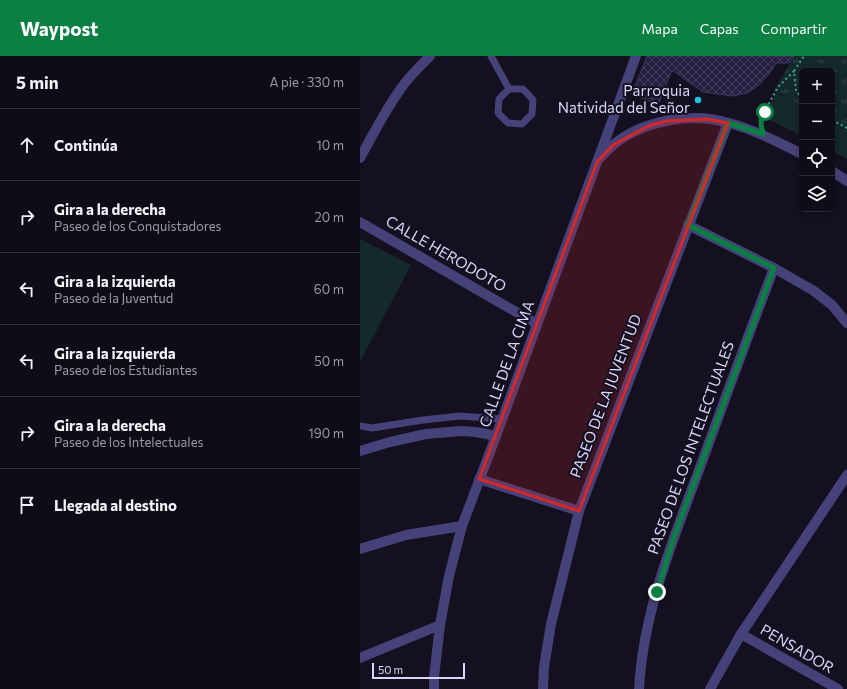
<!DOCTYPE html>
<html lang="es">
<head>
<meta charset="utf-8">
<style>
  :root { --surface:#0f0c18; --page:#181521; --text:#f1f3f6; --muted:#9b9ba2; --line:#2f2c37; --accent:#0b8043 }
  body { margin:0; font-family:Commissioner,sans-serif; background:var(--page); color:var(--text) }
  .controls { position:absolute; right:12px; top:12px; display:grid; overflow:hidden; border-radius:6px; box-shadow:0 2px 6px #0003 }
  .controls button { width:36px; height:36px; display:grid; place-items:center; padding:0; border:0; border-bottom:1px solid var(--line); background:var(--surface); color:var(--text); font:20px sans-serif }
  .scale { position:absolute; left:12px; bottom:10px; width:93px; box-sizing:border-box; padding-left:4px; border:2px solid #dbd5f9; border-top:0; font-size:11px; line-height:14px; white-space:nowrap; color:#dbd5f9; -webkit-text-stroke:3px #141020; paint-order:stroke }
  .stop { position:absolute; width:12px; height:12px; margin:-9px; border:3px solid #0b8043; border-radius:50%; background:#fff }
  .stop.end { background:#0b8043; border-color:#fff; box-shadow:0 1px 4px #0008 }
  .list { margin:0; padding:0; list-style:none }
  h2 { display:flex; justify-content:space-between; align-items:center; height:52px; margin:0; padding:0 16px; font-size:17px }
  h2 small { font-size:13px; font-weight:400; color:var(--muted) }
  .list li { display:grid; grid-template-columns:26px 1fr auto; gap:12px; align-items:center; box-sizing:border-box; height:72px; padding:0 16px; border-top:1px solid var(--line) }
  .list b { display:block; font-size:15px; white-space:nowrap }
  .list p { margin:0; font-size:13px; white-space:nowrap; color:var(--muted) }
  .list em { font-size:13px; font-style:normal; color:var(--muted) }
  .icon { flex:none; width:22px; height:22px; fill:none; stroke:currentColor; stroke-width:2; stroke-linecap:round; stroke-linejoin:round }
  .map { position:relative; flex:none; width:487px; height:633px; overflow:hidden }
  header { display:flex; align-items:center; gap:24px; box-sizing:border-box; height:56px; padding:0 20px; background:var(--accent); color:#fff }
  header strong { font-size:19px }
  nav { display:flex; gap:22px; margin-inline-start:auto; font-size:14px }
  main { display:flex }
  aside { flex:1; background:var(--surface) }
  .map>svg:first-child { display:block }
  .grass { fill:url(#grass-tufts) }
  .pitch { fill:#142929 }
  .building { fill:url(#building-cross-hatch); stroke:#403468 }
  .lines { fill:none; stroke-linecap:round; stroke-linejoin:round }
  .path { stroke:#3ea4a2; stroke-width:2; stroke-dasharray:2 3; stroke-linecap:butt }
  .service { stroke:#454179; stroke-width:7 }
  .minor { stroke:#454179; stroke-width:10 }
  .route { stroke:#0b8043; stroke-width:5 }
  .marked { fill:#d62828; fill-opacity:0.2; stroke:#d62828; stroke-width:3; stroke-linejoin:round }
  .poi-dot { fill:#1ec3dd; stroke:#141020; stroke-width:1.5 }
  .labels { text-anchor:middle; stroke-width:4; stroke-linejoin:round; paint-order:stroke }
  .poi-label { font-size:15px; fill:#dbd5f9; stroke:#141020; text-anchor:end }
  .street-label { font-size:15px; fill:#dbd5f9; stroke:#141020 }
</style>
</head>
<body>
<header>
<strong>Waypost</strong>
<nav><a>Mapa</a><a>Capas</a><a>Compartir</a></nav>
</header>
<main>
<aside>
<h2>5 min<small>A pie · 330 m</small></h2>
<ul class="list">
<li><svg class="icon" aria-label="ahead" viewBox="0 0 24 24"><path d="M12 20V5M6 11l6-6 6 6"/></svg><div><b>Continúa</b></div><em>10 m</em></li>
<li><svg class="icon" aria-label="right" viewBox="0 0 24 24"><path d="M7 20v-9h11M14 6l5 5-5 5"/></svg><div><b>Gira a la derecha</b><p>Paseo de los Conquistadores</p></div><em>20 m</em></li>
<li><svg class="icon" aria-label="left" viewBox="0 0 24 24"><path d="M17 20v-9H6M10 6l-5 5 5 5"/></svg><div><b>Gira a la izquierda</b><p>Paseo de la Juventud</p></div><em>60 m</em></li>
<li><svg class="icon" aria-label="left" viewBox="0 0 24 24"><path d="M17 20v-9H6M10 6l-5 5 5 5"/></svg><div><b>Gira a la izquierda</b><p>Paseo de los Estudiantes</p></div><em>50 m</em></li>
<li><svg class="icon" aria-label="right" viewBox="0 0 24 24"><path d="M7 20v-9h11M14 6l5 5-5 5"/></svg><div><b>Gira a la derecha</b><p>Paseo de los Intelectuales</p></div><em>190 m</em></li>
<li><svg class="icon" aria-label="arrive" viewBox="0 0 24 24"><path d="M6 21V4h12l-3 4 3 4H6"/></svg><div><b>Llegada al destino</b></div></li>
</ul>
</aside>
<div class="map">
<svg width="487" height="633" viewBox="0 0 487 633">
  <defs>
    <pattern id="grass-tufts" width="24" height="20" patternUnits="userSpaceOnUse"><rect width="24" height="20" fill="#142929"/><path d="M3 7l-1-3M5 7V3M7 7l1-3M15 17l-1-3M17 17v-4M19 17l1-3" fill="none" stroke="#364749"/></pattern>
    <pattern id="building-cross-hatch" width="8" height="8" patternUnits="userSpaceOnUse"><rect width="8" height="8" fill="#261f3f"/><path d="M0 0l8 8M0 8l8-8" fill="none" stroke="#453f5c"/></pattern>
  </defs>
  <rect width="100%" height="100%" fill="#141020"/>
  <path class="grass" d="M434 0H487V74L472 66V15H442V50L414 35Z"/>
  <g class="pitch">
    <path d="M416 37 442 50V80L404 61Z"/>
    <path d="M472 66 487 74V103L472 95Z"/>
    <path d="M0 183 51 209 0 306Z"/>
  </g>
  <path class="building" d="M287 0H434L429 7H416L409 18 400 28 387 37 373 40 343 36 312 14 298 49 272 38Z"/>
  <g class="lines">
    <g class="path">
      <path d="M442 43 436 34 434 15 444 0"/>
      <path d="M472 64 487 72"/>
      <path d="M401 66V62L418 31 434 15"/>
    </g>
    <g class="service">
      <path d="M131 0 149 33"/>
      <path d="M149 33H163L173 44 172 58 162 68 148 67 138 57 139 43Z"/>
      <path d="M0 370 12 372 63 364 100 360 142 363"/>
    </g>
    <g class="minor">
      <path d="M0 102C14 77 27 50 45 27 52 18 61 9 70 0"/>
      <path d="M240 102C244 98 248 93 253 89 283 64 332 56 369 67 395 74 418 86 442 98"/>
      <path d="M472 115 487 125"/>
      <path d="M0 166 177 268"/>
      <path d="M328 169 414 212 454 235 472 249 487 267"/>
      <path d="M0 395 30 386 66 378 101 375 116 376 136 380"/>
      <path d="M119 423 219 455"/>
      <path d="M0 493 46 479 102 470"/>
      <path d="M381 578 478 633"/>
      <path d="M0 602 80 569"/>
      <path d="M74 633V621L80 569 89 520 102 470 136 380 276 0"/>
      <path d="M183 633 184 611 191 568 219 455 368 67"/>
      <path d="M279 633C283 558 312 486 338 417 363 348 388 280 414 212"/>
      <path d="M350 633 381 578 487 419"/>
    </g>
  </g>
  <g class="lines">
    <path class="route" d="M297 536 314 481 414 212 328 169 368 67 403 78C401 68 399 65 405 56"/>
  </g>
  <path class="marked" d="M347 63 368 67 219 455 119 423 237 106 253 89 288 70 306 65Z"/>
  <circle class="poi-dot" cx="338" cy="44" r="4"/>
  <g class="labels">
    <g class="poi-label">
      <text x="330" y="40">Parroquia<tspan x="330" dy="17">Natividad del Señor</tspan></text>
    </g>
    <g class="street-label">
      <text transform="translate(86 198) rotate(30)" y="5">CALLE HERODOTO</text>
      <text transform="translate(147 308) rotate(-70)" y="5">CALLE DE LA CIMA</text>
      <text transform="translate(246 340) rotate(-69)" y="5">PASEO DE LA JUVENTUD</text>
      <text transform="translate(331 392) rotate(-70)" y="5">PASEO DE LOS INTELECTUALES</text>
      <text transform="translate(437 593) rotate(30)" y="5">PENSADOR</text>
    </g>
  </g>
</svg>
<div class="controls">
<button>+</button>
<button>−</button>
<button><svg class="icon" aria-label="locate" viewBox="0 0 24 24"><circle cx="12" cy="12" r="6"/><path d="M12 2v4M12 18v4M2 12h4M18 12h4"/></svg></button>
<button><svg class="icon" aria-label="layers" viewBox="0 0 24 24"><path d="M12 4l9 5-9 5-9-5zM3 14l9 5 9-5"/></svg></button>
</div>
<div class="scale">50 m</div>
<div class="stop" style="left:405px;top:56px"></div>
<div class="stop end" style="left:297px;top:536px"></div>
</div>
</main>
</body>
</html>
